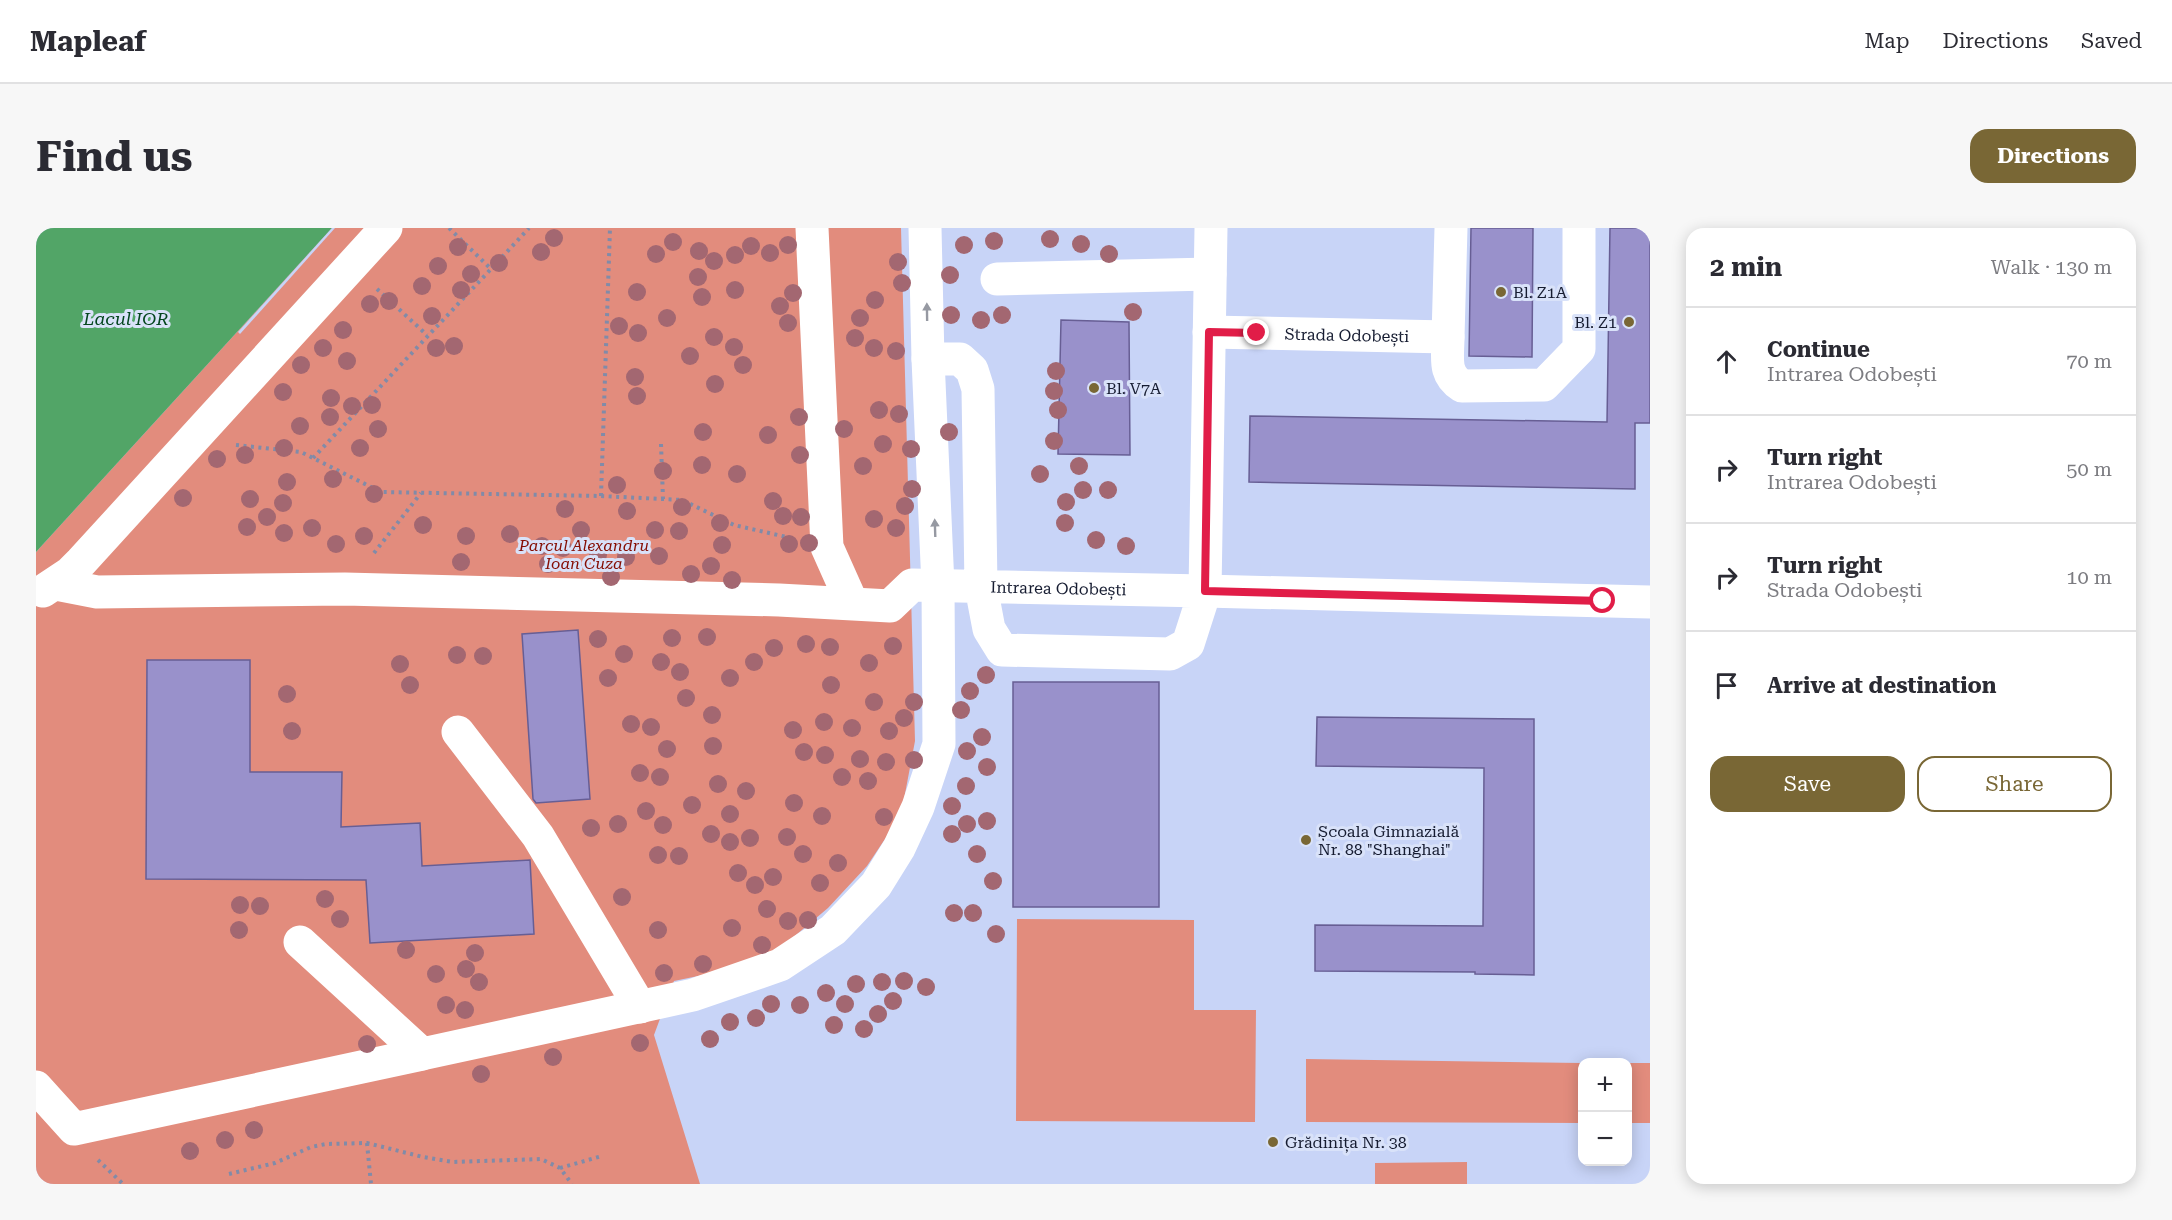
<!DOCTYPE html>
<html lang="en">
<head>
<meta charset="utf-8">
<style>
  :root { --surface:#fff; --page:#f7f7f7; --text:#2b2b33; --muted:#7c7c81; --line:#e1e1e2; --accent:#796735 }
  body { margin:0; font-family:"Roboto Serif",serif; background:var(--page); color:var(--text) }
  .controls { position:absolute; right:18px; bottom:18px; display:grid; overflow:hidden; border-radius:12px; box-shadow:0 3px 15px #0003 }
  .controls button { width:54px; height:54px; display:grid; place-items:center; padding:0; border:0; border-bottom:2px solid var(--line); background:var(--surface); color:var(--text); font:30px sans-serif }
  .stop { position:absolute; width:18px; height:18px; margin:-14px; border:4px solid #e11d48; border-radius:50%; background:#fff }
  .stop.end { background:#e11d48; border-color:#fff; box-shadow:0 2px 6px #0008 }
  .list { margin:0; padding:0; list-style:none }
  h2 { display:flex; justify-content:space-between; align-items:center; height:78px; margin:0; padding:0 24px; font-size:26px }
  h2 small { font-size:20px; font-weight:400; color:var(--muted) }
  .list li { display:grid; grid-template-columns:39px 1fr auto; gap:18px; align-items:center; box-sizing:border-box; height:108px; padding:0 24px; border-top:2px solid var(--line) }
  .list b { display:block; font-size:22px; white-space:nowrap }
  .list p { margin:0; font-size:20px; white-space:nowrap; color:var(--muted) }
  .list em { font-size:20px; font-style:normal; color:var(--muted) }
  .actions { display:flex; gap:12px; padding:18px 24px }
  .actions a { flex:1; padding:14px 0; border:2px solid var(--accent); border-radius:18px; text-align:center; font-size:21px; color:var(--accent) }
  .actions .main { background:var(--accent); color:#fff }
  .icon { flex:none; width:33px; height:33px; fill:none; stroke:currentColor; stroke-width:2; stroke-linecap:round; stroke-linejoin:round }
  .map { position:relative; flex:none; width:1614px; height:956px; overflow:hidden; border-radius:18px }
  header { display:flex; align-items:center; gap:36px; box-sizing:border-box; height:84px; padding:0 30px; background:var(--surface); border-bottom:2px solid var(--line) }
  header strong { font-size:28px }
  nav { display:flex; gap:33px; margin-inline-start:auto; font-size:21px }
  .intro { display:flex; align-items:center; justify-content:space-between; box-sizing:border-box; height:144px; padding:0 36px }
  h1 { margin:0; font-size:42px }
  .button { padding:15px 27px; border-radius:18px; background:var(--accent); color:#fff; font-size:21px; font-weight:700 }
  main { display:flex; gap:36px; padding:0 36px }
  aside { flex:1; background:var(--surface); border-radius:18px; box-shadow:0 3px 15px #0003 }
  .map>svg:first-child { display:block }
  .green { fill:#e28c7d; fill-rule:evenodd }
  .water { fill:#52a567 }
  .pier { fill:#c8d4f7 }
  .building { fill:#9991cb; stroke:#675e94; stroke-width:1.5 }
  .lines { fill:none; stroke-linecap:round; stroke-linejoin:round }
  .path { stroke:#818ba8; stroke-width:4; stroke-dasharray:3 4.5; stroke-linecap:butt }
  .minor { stroke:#fff; stroke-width:33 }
  .tree { fill:#a36771 }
  .oneway { fill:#9699a2 }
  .route { stroke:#e11d48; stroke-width:8 }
  .poi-dot { fill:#796735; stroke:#d9e2f9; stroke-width:2 }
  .labels { text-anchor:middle; stroke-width:6; stroke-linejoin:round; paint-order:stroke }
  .poi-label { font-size:16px; fill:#161c31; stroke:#d9e2f9; text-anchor:start }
  .street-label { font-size:16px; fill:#161c31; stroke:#d9e2f9 }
  .park-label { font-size:16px; font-style:italic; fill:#850d03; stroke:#d9e2f9 }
  .water-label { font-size:18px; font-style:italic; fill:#04461e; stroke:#d9e2f9 }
</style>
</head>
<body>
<header>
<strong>Mapleaf</strong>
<nav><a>Map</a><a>Directions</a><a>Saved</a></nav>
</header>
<div class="intro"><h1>Find us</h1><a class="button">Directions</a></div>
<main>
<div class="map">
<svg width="1614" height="956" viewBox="0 0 1614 956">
  <rect width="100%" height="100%" fill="#c8d4f7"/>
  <g class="green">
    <path d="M296 0H865L879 513 865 587 831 638 792 680 754 712 715 737 638 753 618 807 664 956H0V324ZM111 432H214V544H305V652L110 651Z"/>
    <path d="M981 691 1158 692V782H1220L1219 894 980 893Z"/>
    <path d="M1270 831 1546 835V895L1270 894Z"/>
    <rect x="1592" y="835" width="22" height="60"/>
    <path d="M1431 934V956H1339V935Z"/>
  </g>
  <path class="water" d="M0 0H296L0 324Z"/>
  <path class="pier" d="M296 0H299L204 106 202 104Z"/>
  <g class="building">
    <path d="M1435 0H1497L1496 129 1433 128Z"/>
    <path d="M1574 0H1614V195H1599V261L1213 254 1214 188 1571 194Z"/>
    <path d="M1025 92 1093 94 1094 227 1022 226Z"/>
    <path d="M542 402 554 571 500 575 497 571 486 406Z"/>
    <path d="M111 432H214V544H306L305 599 384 595 386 638 494 632 498 706 334 715 330 652 110 651Z"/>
    <rect x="977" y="454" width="146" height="225"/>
    <path d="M1281 489 1498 491V747L1439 746V744L1279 743V697L1447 698 1448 540 1280 538Z"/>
  </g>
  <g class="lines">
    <g class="path">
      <path d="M413 0 455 41 493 0"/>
      <path d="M341 61 391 107"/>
      <path d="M625 216 627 271"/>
      <path d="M200 217 265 224 345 264 565 268 646 272 698 297 755 310"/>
      <path d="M277 230 455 41"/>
      <path d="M565 268 574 0"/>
      <path d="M338 325 385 265"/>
      <path d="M331 915 335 956"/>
      <path d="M62 932 87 956"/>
      <path d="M524 940 566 928"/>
      <path d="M193 946 239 935 275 919 290 916 331 915 387 929 417 934 505 931 524 940 536 956"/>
    </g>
    <g class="minor">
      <path d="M776 0 791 319 816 375"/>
      <path d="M1175 0 1169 363 1614 374"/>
      <path d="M961 51 1174 46"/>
      <path id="s1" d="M1173 104 1412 109 1415 0"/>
      <path d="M1412 109C1412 130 1407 146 1426 158L1508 157 1543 121V0"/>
      <path id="s2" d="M20 356 61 364 309 361 743 372 854 378 876 357C973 359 1071 361 1169 363L1152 416 1134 426 966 422 953 401 945 359 942 161 936 142 924 131H892"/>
      <path d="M7 363 34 345 45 334 350 0"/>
      <path d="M422 504 502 608 604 779"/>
      <path d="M264 714 386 826 657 767 744 737 797 702 840 657 863 620 882 579 903 516 902 358 892 131 889 0"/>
      <path d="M0 859 38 901 386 826"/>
    </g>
  </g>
  <g class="tree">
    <circle cx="518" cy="10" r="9"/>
    <circle cx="1014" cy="11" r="9"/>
    <circle cx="958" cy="13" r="9"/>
    <circle cx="637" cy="14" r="9"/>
    <circle cx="1045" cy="16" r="9"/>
    <circle cx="752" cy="17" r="9"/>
    <circle cx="928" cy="17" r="9"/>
    <circle cx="715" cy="18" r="9"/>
    <circle cx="422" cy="19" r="9"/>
    <circle cx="663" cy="23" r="9"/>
    <circle cx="505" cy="24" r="9"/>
    <circle cx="734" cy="25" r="9"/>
    <circle cx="620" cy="26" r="9"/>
    <circle cx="1073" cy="26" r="9"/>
    <circle cx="699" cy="27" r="9"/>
    <circle cx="678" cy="33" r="9"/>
    <circle cx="862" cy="34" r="9"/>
    <circle cx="463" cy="35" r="9"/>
    <circle cx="402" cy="38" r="9"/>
    <circle cx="435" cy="46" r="9"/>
    <circle cx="914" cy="47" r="9"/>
    <circle cx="662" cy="49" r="9"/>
    <circle cx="866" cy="55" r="9"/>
    <circle cx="386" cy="58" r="9"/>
    <circle cx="425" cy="62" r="9"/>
    <circle cx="699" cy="62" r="9"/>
    <circle cx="601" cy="64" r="9"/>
    <circle cx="757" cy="65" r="9"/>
    <circle cx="666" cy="69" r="9"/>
    <circle cx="839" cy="72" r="9"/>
    <circle cx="353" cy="73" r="9"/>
    <circle cx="334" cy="76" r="9"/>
    <circle cx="744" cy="78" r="9"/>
    <circle cx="1097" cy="84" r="9"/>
    <circle cx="915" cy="87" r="9"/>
    <circle cx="966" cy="87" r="9"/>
    <circle cx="396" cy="88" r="9"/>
    <circle cx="631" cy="90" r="9"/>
    <circle cx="824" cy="90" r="9"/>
    <circle cx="945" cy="92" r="9"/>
    <circle cx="752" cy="95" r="9"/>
    <circle cx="583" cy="98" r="9"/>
    <circle cx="307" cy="102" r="9"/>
    <circle cx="602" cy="105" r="9"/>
    <circle cx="678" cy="109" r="9"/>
    <circle cx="819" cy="110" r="9"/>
    <circle cx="418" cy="118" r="9"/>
    <circle cx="698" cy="119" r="9"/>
    <circle cx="287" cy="120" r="9"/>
    <circle cx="400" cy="120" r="9"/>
    <circle cx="838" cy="120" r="9"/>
    <circle cx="860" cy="123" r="9"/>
    <circle cx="654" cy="128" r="9"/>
    <circle cx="311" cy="133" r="9"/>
    <circle cx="265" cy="137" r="9"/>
    <circle cx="707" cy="137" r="9"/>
    <circle cx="1020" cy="143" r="9"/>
    <circle cx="599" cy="149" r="9"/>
    <circle cx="679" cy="156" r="9"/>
    <circle cx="1018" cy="163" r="9"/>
    <circle cx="247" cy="164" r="9"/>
    <circle cx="601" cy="168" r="9"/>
    <circle cx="295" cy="170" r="9"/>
    <circle cx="336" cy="177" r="9"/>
    <circle cx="316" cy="178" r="9"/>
    <circle cx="843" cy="182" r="9"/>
    <circle cx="1022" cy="182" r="9"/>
    <circle cx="863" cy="186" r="9"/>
    <circle cx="294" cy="189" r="9"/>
    <circle cx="763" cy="189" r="9"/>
    <circle cx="264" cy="198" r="9"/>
    <circle cx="342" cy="201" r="9"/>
    <circle cx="808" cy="201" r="9"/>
    <circle cx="667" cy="204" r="9"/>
    <circle cx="913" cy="204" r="9"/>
    <circle cx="732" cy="207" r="9"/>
    <circle cx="1018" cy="213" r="9"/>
    <circle cx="847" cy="216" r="9"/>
    <circle cx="248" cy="220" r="9"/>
    <circle cx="324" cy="220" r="9"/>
    <circle cx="875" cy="221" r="9"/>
    <circle cx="209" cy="227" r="9"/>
    <circle cx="764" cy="227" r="9"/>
    <circle cx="181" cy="231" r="9"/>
    <circle cx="666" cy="237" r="9"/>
    <circle cx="827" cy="238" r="9"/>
    <circle cx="1043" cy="238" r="9"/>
    <circle cx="627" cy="243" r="9"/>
    <circle cx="701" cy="246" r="9"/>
    <circle cx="1004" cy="246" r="9"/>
    <circle cx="297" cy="251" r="9"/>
    <circle cx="251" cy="254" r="9"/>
    <circle cx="581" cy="257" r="9"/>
    <circle cx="876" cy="261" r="9"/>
    <circle cx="1047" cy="262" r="9"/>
    <circle cx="1072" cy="262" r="9"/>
    <circle cx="338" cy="266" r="9"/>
    <circle cx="147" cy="270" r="9"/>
    <circle cx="214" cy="271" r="9"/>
    <circle cx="737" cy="273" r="9"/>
    <circle cx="1030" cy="274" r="9"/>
    <circle cx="247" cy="275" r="9"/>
    <circle cx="869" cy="278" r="9"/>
    <circle cx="646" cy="279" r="9"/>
    <circle cx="529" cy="281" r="9"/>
    <circle cx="591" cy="283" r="9"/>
    <circle cx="747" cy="288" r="9"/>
    <circle cx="231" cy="289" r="9"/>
    <circle cx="765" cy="289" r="9"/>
    <circle cx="838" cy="291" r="9"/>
    <circle cx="684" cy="295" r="9"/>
    <circle cx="1029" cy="295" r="9"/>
    <circle cx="387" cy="297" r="9"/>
    <circle cx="211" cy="299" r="9"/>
    <circle cx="276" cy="300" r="9"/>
    <circle cx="860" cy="300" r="9"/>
    <circle cx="545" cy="302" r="9"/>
    <circle cx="619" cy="302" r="9"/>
    <circle cx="643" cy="303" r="9"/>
    <circle cx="248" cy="305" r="9"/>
    <circle cx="474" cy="306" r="9"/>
    <circle cx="328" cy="308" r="9"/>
    <circle cx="430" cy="308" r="9"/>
    <circle cx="1060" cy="312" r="9"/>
    <circle cx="773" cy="315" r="9"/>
    <circle cx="300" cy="316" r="9"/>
    <circle cx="753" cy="316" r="9"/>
    <circle cx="686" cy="317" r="9"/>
    <circle cx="506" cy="318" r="9"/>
    <circle cx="1090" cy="318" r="9"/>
    <circle cx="527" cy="320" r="9"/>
    <circle cx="562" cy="327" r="9"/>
    <circle cx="623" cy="328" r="9"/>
    <circle cx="590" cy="329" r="9"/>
    <circle cx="425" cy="334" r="9"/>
    <circle cx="512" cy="336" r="9"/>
    <circle cx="675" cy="338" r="9"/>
    <circle cx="655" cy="346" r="9"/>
    <circle cx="575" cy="349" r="9"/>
    <circle cx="696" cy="352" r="9"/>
    <circle cx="671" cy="409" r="9"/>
    <circle cx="636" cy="410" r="9"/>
    <circle cx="562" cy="411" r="9"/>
    <circle cx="770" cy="416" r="9"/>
    <circle cx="857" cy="418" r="9"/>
    <circle cx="794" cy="419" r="9"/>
    <circle cx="738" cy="420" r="9"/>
    <circle cx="588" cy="426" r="9"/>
    <circle cx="421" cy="427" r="9"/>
    <circle cx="447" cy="428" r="9"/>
    <circle cx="625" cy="434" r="9"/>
    <circle cx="718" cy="434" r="9"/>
    <circle cx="833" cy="435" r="9"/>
    <circle cx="364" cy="436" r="9"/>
    <circle cx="644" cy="444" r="9"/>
    <circle cx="950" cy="447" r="9"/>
    <circle cx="572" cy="450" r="9"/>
    <circle cx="694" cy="450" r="9"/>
    <circle cx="374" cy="457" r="9"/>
    <circle cx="795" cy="457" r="9"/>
    <circle cx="934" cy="463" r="9"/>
    <circle cx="251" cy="466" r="9"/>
    <circle cx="650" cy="470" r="9"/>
    <circle cx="838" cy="474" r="9"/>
    <circle cx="878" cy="474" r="9"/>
    <circle cx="925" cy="482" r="9"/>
    <circle cx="676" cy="487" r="9"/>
    <circle cx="868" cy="490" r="9"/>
    <circle cx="788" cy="494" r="9"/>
    <circle cx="595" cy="496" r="9"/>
    <circle cx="615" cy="499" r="9"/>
    <circle cx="816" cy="500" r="9"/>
    <circle cx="757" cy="502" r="9"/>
    <circle cx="256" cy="503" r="9"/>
    <circle cx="853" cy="503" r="9"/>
    <circle cx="946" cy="509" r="9"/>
    <circle cx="677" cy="518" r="9"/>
    <circle cx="631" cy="521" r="9"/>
    <circle cx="931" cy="523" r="9"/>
    <circle cx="768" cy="524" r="9"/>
    <circle cx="789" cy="527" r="9"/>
    <circle cx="824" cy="531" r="9"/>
    <circle cx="878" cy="532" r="9"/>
    <circle cx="850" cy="534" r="9"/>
    <circle cx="951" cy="539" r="9"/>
    <circle cx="604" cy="545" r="9"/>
    <circle cx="624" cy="549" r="9"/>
    <circle cx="806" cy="549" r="9"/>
    <circle cx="832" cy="553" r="9"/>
    <circle cx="682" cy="556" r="9"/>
    <circle cx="930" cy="558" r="9"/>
    <circle cx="710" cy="563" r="9"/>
    <circle cx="758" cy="575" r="9"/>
    <circle cx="656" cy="577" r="9"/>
    <circle cx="916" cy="578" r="9"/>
    <circle cx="610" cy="583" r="9"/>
    <circle cx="694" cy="586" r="9"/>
    <circle cx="786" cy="588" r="9"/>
    <circle cx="848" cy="589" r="9"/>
    <circle cx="951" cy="593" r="9"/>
    <circle cx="582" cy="596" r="9"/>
    <circle cx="931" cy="596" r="9"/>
    <circle cx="627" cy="597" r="9"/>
    <circle cx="555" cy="600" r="9"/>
    <circle cx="675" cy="606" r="9"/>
    <circle cx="916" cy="606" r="9"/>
    <circle cx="751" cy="609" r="9"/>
    <circle cx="714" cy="610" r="9"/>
    <circle cx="694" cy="614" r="9"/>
    <circle cx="767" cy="626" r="9"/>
    <circle cx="941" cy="626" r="9"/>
    <circle cx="622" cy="627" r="9"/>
    <circle cx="643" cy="628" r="9"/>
    <circle cx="802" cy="635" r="9"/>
    <circle cx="702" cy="645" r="9"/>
    <circle cx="737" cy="649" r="9"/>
    <circle cx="957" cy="653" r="9"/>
    <circle cx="784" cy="655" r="9"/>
    <circle cx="719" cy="657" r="9"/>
    <circle cx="586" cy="669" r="9"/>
    <circle cx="289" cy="671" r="9"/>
    <circle cx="204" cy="677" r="9"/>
    <circle cx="224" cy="678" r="9"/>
    <circle cx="731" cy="681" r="9"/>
    <circle cx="918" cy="685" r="9"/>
    <circle cx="937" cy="685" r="9"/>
    <circle cx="304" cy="691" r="9"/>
    <circle cx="772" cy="692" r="9"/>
    <circle cx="752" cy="693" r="9"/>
    <circle cx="696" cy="700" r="9"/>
    <circle cx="203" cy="702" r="9"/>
    <circle cx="622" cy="702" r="9"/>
    <circle cx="960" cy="706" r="9"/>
    <circle cx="726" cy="717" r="9"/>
    <circle cx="370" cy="722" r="9"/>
    <circle cx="439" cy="725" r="9"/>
    <circle cx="667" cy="736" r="9"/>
    <circle cx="430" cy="741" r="9"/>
    <circle cx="628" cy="745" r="9"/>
    <circle cx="400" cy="746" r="9"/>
    <circle cx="868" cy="753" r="9"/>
    <circle cx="443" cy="754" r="9"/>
    <circle cx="846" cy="754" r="9"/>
    <circle cx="820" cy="756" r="9"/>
    <circle cx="890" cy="759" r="9"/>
    <circle cx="790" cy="765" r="9"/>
    <circle cx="857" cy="773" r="9"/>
    <circle cx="735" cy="776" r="9"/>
    <circle cx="809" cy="776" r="9"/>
    <circle cx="410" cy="777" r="9"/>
    <circle cx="764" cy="777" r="9"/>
    <circle cx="429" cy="782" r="9"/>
    <circle cx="842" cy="786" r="9"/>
    <circle cx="720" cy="790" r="9"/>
    <circle cx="694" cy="794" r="9"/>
    <circle cx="798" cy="797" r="9"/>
    <circle cx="828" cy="801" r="9"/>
    <circle cx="674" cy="811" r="9"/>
    <circle cx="604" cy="815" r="9"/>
    <circle cx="331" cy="816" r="9"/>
    <circle cx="517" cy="829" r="9"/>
    <circle cx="445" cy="846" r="9"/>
    <circle cx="218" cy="902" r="9"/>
    <circle cx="189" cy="912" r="9"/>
    <circle cx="154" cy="923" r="9"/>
  </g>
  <defs><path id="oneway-solid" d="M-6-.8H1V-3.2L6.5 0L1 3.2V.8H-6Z" transform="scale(1.5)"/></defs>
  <g class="oneway">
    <use href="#oneway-solid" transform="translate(891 84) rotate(-91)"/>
    <use href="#oneway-solid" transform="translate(899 300) rotate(-92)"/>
  </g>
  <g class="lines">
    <path class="route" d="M1221 105 1173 104 1169 363 1567 373"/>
  </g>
  <g class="poi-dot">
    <circle cx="1465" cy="64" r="6"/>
    <circle cx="1593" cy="94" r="6"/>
    <circle cx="1058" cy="160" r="6"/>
    <circle cx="1270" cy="612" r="6"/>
    <circle cx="1237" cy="914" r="6"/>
  </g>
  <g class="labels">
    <g class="poi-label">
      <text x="1477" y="70">Bl. Z1A</text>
      <text x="1581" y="100" text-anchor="end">Bl. Z1</text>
      <text x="1070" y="166">Bl. V7A</text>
      <text x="1282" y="609">Școala Gimnazială<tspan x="1282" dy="18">Nr. 88 "Shanghai"</tspan></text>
      <text x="1249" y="920">Grădinița Nr. 38</text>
    </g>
    <g class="street-label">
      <text dy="6" stroke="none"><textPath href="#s1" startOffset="138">Strada Odobești</textPath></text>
      <text dy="6" stroke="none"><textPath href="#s2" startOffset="1012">Intrarea Odobești</textPath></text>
    </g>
    <g class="park-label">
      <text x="548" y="323">Parcul Alexandru<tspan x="548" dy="18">Ioan Cuza</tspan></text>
    </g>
    <g class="water-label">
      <text x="90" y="97">Lacul IOR</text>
    </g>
  </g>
</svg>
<div class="controls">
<button>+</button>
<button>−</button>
</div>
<div class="stop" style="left:1567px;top:373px"></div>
<div class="stop end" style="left:1221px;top:105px"></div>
</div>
<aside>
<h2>2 min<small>Walk · 130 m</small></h2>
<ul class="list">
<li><svg class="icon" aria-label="ahead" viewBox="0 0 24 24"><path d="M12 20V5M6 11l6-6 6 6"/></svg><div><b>Continue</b><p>Intrarea Odobești</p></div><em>70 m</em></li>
<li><svg class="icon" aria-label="right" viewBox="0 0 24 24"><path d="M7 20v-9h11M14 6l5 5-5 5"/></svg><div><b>Turn right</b><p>Intrarea Odobești</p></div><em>50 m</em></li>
<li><svg class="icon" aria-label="right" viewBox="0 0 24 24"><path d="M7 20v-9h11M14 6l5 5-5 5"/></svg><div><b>Turn right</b><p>Strada Odobești</p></div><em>10 m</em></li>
<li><svg class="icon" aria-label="arrive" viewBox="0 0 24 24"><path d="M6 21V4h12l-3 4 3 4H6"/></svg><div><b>Arrive at destination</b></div></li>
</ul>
<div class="actions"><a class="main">Save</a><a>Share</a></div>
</aside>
</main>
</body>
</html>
